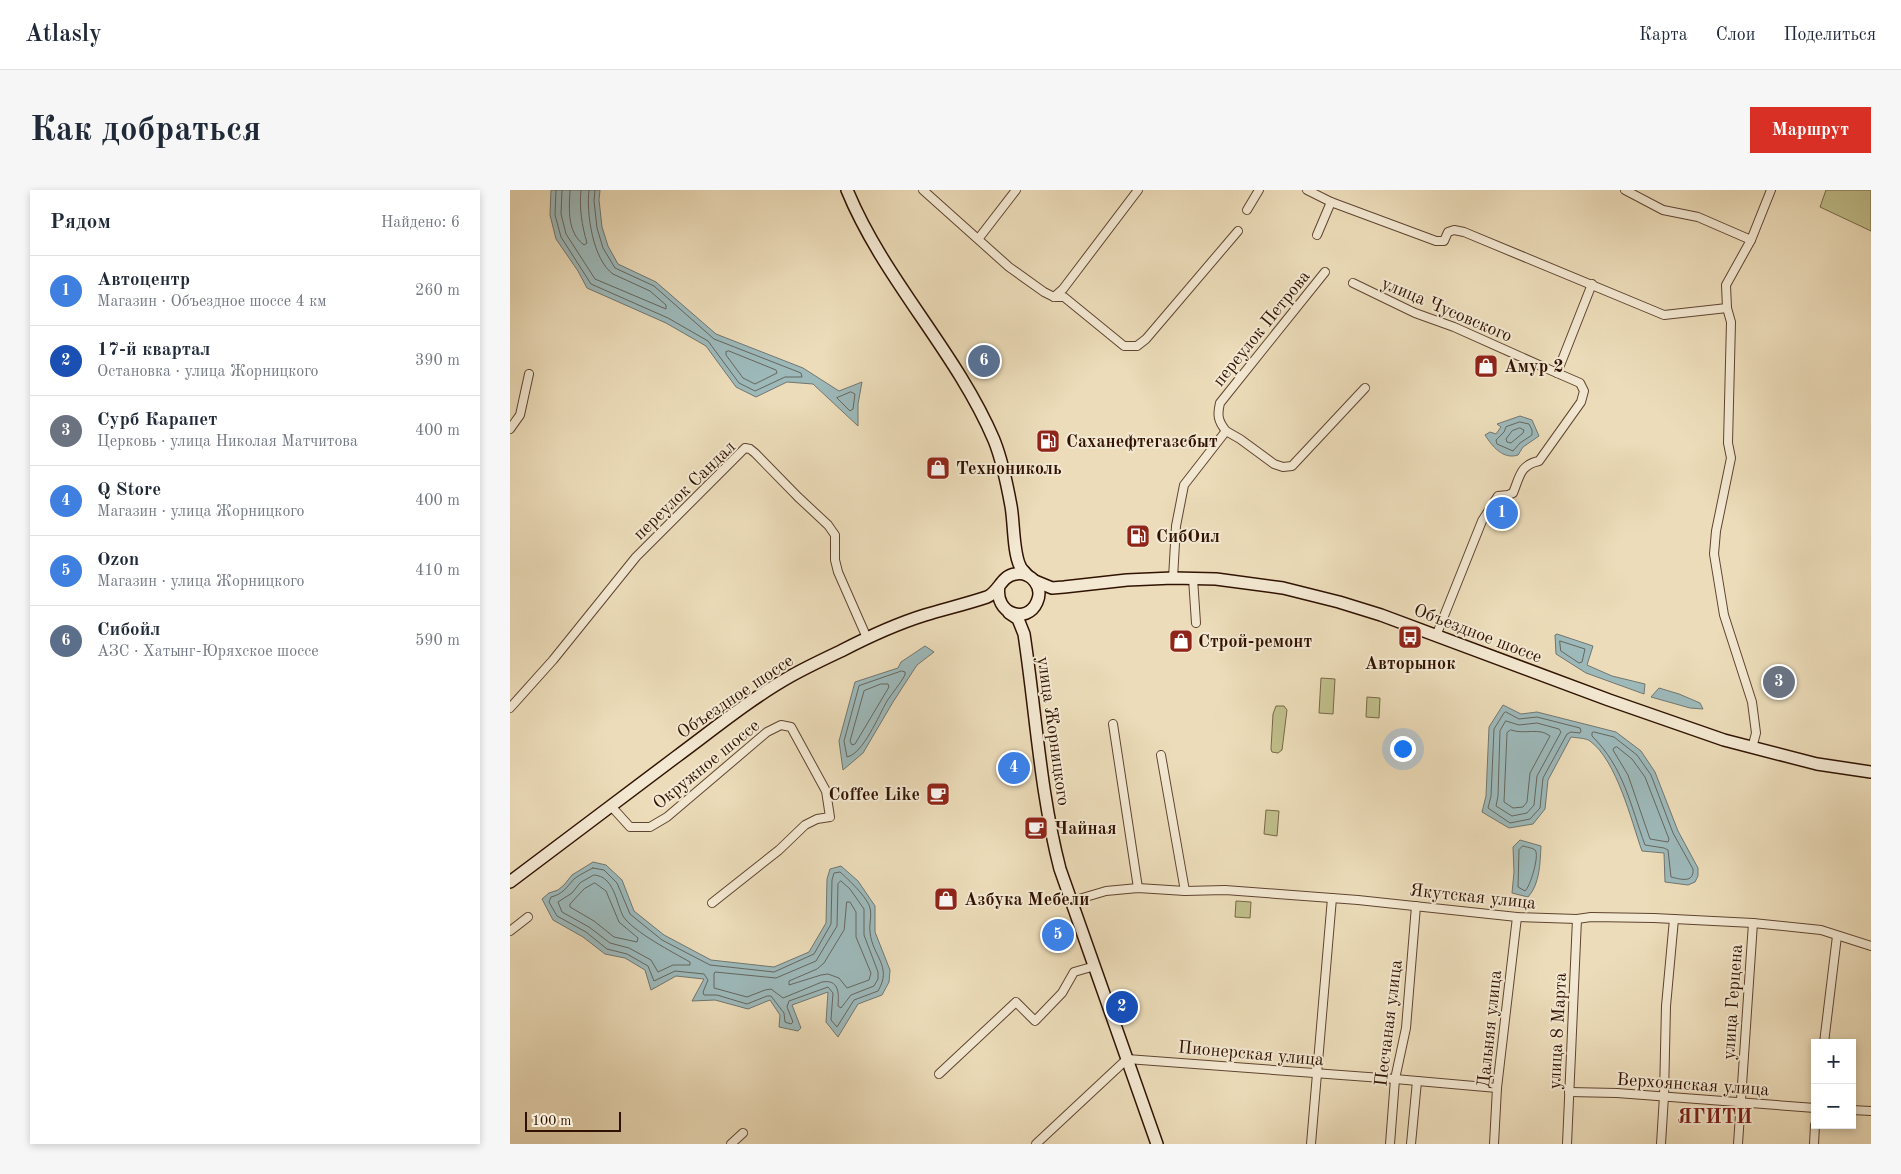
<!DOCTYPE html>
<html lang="ru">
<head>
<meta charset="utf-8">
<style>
  :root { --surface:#fff; --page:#f6f6f7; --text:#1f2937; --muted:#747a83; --line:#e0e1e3; --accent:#d93025 }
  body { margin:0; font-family:"Old Standard TT",serif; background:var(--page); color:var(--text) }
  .controls { position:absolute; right:15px; bottom:15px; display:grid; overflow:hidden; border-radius:0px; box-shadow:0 2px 8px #0003 }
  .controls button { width:45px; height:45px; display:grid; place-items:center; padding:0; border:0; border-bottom:1px solid var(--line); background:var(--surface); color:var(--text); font:25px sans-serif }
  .scale { position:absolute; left:15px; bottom:12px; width:96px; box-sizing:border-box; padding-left:5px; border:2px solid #301202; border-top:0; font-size:14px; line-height:18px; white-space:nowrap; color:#301202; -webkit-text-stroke:4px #f3e8d2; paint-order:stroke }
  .you { position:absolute; left:892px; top:558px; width:18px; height:18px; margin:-12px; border:4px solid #fff; border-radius:50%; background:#1a73e8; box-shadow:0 0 0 8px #1a73e833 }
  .badge { display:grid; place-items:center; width:32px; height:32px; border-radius:50%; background:var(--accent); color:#fff; font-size:16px; font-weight:700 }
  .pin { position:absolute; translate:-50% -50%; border:2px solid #fff; box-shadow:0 1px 5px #0006 }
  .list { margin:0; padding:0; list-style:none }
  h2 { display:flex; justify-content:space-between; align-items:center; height:65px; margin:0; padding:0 20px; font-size:21px }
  h2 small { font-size:16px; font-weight:400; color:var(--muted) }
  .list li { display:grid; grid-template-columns:32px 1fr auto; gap:15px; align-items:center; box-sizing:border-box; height:70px; padding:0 20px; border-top:1px solid var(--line) }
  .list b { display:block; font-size:19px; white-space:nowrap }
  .list p { margin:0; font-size:16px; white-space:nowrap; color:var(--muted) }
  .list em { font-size:16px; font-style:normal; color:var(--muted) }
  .map { position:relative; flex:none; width:1361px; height:954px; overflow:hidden; border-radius:0px }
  header { display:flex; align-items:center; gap:30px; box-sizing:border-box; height:70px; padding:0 25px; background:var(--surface); border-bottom:1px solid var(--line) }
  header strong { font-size:24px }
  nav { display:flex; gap:28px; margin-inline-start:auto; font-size:18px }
  .intro { display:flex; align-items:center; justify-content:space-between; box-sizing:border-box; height:120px; padding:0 30px }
  h1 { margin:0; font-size:35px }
  .button { padding:12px 22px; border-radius:0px; background:var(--accent); color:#fff; font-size:18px; font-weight:700 }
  main { display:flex; gap:30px; padding:0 30px }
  aside { flex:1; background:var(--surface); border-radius:0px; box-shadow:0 2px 8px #0003 }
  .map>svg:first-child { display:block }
  .green { fill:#bfbe8a; stroke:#786846 }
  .water { fill:#9db9ba; stroke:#717670 }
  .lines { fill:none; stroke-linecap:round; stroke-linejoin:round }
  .shore { stroke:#66665e; stroke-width:1 }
  .street-casing { stroke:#5f4430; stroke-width:10 }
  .secondary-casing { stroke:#301202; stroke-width:14 }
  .street { stroke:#f3e8d2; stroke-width:8 }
  .secondary { stroke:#f3e8d2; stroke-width:11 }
  .labels { text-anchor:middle; stroke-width:4; stroke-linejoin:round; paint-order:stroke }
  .street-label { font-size:18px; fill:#301202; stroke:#f3e8d2 }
  .poi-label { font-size:18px; font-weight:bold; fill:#301202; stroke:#f3e8d2; text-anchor:start }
  .quarter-label { font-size:20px; font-weight:bold; fill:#7a1f14; stroke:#f3e8d2 }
</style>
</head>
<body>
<header>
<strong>Atlasly</strong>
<nav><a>Карта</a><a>Слои</a><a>Поделиться</a></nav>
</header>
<div class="intro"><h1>Как добраться</h1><a class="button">Маршрут</a></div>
<main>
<aside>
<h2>Рядом<small>Найдено: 6</small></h2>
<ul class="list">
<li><span class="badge" style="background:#3f7fe0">1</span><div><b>Автоцентр</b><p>Магазин · Объездное шоссе 4 км</p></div><em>260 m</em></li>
<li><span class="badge" style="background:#1a4fb4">2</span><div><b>17-й квартал</b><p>Остановка · улица Жорницкого</p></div><em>390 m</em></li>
<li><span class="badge" style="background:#6b7280">3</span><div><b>Сурб Карапет</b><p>Церковь · улица Николая Матчитова</p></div><em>400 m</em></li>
<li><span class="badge" style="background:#3f7fe0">4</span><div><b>Q Store</b><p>Магазин · улица Жорницкого</p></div><em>400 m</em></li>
<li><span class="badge" style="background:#3f7fe0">5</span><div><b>Ozon</b><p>Магазин · улица Жорницкого</p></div><em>410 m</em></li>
<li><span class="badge" style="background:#5c6f8a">6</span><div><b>Сибойл</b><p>АЗС · Хатынг-Юряхское шоссе</p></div><em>590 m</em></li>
</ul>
</aside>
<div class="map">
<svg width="1361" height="954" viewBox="0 0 1361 954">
  <rect width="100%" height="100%" fill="#ecdcb9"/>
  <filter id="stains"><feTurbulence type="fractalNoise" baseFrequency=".004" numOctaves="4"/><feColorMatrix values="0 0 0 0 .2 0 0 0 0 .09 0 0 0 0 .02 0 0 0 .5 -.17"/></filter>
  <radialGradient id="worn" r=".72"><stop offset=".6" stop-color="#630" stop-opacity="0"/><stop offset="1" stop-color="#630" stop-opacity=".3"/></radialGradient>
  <g class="green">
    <path d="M1316 0H1361V41L1310 17Z"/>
    <path d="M811 488 825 489 823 524 809 523Z"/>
    <path d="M857 507 870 508 869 528 856 527Z"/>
    <path d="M766 516H774L777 520 772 560 768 563 762 562 761 559 763 524Z"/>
    <path d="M756 620 769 621 767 646 754 644Z"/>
    <path d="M726 711 741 712 740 728 725 727Z"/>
  </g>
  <g class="water">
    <path d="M41 0H90L89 10 92 37 98 56 108 74 146 92 206 144 293 178 329 201 352 192 348 214V236L303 194 277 192 246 207 226 197 196 156 156 133 77 98 68 81 46 49 40 25Z"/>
    <path d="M1010 226 1022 230 1029 246 1013 257 1008 265C993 270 982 256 975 245L980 242 986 244 991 237 987 234Z"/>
    <path d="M1047 444 1083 456 1077 475 1102 486 1135 494 1134 504 1076 483 1046 464 1045 445Z"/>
    <path d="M415 456 424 462 407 475 383 512 353 563 333 580 329 551 345 492 388 478 391 472Z"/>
    <path d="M1149 498 1169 504 1190 513 1193 519 1180 518 1141 507Z"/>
    <path d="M993 515 1011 524 1027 522 1106 542 1131 561 1145 582 1168 641 1188 678V686L1185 692 1178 695 1155 692 1154 663 1132 661C1121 630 1107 571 1080 551 1076 548 1067 548 1061 547L1038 590 1035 619 1023 634 999 638 972 622 976 606 979 537Z"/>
    <path d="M1010 650 1031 656C1030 673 1030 694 1018 707L1002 703 1004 682 1003 657Z"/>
    <path d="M83 672 96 675 112 690 124 721 154 745 201 770 264 777 299 762 316 733 317 689 320 679 331 676 348 691 365 716V742L380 780 379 792 372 805 348 814 328 847 316 832 318 802 282 815 291 838 288 841 269 837 270 825 260 810 238 819 205 810 182 811 194 789 166 786 141 800 135 780 115 768 95 764 73 747 43 730 32 709 39 703 48 700 54 695 62 685Z"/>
  </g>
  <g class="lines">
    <g class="shore">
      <path d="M46 0 45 25 51 47 81 94 158 128 198 151 229 193 245 201 275 187H292L291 183 204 149 144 96 105 78 93 58 87 38 84 11 85 0"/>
      <path d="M52 0 51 24 56 44 85 89 156 119V115L140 101 103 84C83 70 76 23 79 0"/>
      <path d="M60 0C59 20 57 42 74 55L77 53C72 36 69 18 71 0"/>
      <path d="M219 161 266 180 267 183 245 194 233 188 216 165V162Z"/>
      <path d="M341 202 345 204 343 219 340 221 327 208Z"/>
      <path d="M1010 232 1019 234 1022 240V245L1010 253 1003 261 987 254 986 250 994 242 996 237Z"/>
      <path d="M1010 238 1014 240 1013 243 1001 253 997 252 996 249 1002 241Z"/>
      <path d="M1050 451 1075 459 1072 472 1069 473 1051 461Z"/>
      <path d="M392 481 395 482V485C390 494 383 502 377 511 369 525 353 564 337 567L334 551 349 496Z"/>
      <path d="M371 494H378L379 497 345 554 342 555 340 551 354 501Z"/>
      <path d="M996 522 1009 529 1027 527 1070 538 1071 541 1070 543 1061 542 1057 544 1033 588 1030 618 1020 629 1000 633 978 618 981 606 984 539 994 523Z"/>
      <path d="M996 531 1009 535 1027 533 1049 539 1051 542 1027 586 1024 615 1017 623 1002 626 986 616 988 606 990 541Z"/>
      <path d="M1001 540C1014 545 1029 537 1040 546L1020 583 1017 612 1013 617 1003 618 994 612 997 543Z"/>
      <path d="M1084 542 1104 547 1127 565 1141 585 1163 643 1183 679C1184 694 1170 689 1161 687L1158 660 1154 658 1135 655C1120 614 1114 578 1082 546V543Z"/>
      <path d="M1107 557 1122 569 1135 587 1159 649 1158 652 1140 649 1118 585 1103 560 1104 558Z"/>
      <path d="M1013 656C1016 657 1023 658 1025 660 1030 665 1020 697 1015 701L1008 697 1009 660Z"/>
      <path d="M83 678 94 680 107 693 120 724 152 750 200 775 264 782 304 764 321 734 322 690 324 683 330 682C338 689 358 708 360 718 362 726 359 734 360 742 362 766 383 776 368 801L344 810 327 837 321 830 323 803 318 797 279 811 277 817 283 832 281 834 275 832 274 823 261 806H257L237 814 207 805H194L193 802 198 790 194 784 165 781 144 791 138 776 117 764 97 759 76 742 47 726 39 712 41 707C53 704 56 698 64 689 69 685 77 681 83 678Z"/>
      <path d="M84 685C104 686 106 712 113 726 122 741 164 763 180 772V775H163L148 782 141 770 119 758 100 753 79 737 52 722 48 712 62 703 70 693Z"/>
      <path d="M331 691 340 699 354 719V745L368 782V789L364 796 341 805 331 818 328 816C329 803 329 789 312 792L273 808 261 799 255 800 237 807 204 798V784L205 782 266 788 306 771 327 736 328 694Z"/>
      <path d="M85 693 96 701 109 732 128 748 127 752 104 747 84 731 60 717V714L74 699Z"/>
      <path d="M337 712H340L346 722V747L361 783 359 790 337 798 329 788 318 784 311 785 279 795V791L307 779 314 773 334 740Z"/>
    </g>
    <g class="street-casing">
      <g id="street">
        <path d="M413 0 499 77 534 102 544 107H554L614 156H627L636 149 728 41"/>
        <path d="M797 0 821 12 926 51H934L938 42 944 40 954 42 1154 125 1217 118"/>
        <path d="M1115 0 1153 20 1188 27 1241 50"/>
        <path d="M737 20 749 0"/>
        <path d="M807 45 821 12"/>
        <path d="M469 48 506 0"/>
        <path d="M843 93 905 123 944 137 1047 183 1082 94"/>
        <path d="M544 107 553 99 628 0"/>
        <path d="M0 239 10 225 19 184"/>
        <path d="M716 241C708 231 707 225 710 213L815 82"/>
        <path d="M663 388 666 336 674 295 716 241 730 249 764 274 773 277 782 276 855 198"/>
        <path d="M683 388 686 433"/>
        <path d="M926 446 972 331 988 306 998 305 1003 303C1010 286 1010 275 1029 271L1071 212 1074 201 1070 193 1047 183"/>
        <path d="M0 518 43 470 126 367 235 258 240 259 245 263 288 307 318 335 325 345V370L328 382 357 448"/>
        <path d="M603 534 628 698"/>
        <path d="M1242 558 1246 543 1242 512 1214 425 1204 364 1206 341 1221 268 1218 253 1221 132 1217 118 1216 95 1241 50 1261 0"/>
        <path d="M651 565 675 701"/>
        <path d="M101 616 120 637H140L157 627 257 542 271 535 281 537 316 601 320 627 307 629 295 635 269 660 202 713"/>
        <path d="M562 711 596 701 628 698 675 701 715 700 848 710 1007 727 1067 729 1081 727 1144 728 1243 733 1311 740 1361 756"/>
        <path d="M0 741 18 727"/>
        <path d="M1314 853 1327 746"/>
        <path d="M429 884 506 812 525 831 552 803 564 782 585 776"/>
        <path d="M1059 902 1107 903 1305 918"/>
        <path d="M1342 920 1361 921"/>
        <path d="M221 954 233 943"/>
        <path d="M526 954 617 869 885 889 987 898"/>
        <path d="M801 954 822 708"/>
        <path d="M880 954 885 889 896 838 906 716"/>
        <path d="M901 954 907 891"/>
        <path d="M984 954 987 898 1007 727"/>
        <path d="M1057 954 1067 729"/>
        <path d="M1151 954 1154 906 1156 816 1164 729"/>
        <path d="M1228 954 1243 733"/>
        <path d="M1304 954 1305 935"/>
      </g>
    </g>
    <g class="secondary-casing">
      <g id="secondary">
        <path d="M337 0C374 90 446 161 484 250 492 270 497 294 501 316 504 332 503 362 510 376 511 379 515 382 517 385"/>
        <path d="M525 391 542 398 554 397 617 390 663 388 706 389 773 398 829 412 871 425 1099 510 1214 550 1307 574 1361 582"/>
        <path d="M499 423 508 429 514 444C526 523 530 602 550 679L647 954"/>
        <path d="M0 692C55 650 111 609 166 567 204 539 240 509 281 486 297 477 314 469 331 461 358 447 386 434 415 425 435 419 456 414 477 407 489 402 491 386 505 384 521 381 534 397 527 412 517 435 484 424 489 396"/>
      </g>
    </g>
    <use href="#street" class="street"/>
    <use href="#secondary" class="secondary"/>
  </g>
  <defs>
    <g id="shop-square" transform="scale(1.25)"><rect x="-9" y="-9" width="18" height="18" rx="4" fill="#8f2418" stroke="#f3e8d2"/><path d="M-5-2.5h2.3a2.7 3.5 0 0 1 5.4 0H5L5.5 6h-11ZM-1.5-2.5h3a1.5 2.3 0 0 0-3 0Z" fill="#fff"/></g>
    <g id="fuel-square" transform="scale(1.25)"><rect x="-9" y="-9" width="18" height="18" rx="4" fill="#8f2418" stroke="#f3e8d2"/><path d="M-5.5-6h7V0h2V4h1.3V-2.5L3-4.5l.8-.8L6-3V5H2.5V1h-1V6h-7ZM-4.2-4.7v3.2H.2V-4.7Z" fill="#fff"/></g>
    <g id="bus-square" transform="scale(1.25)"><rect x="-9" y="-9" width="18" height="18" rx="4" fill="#8f2418" stroke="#f3e8d2"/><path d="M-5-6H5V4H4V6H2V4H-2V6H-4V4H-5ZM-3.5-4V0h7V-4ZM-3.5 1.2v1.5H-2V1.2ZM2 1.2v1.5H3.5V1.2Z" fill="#fff"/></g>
    <g id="cafe-square" transform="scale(1.25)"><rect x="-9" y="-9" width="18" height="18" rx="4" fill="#8f2418" stroke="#f3e8d2"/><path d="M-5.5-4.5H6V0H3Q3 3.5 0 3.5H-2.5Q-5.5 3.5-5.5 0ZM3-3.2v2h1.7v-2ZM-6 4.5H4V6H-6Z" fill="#fff"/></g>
  </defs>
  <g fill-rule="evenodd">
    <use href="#shop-square" x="976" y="176"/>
    <use href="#fuel-square" x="538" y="251"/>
    <use href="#shop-square" x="428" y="278"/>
    <use href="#fuel-square" x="628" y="346"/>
    <use href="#bus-square" x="900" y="447"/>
    <use href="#shop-square" x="671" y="451"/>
    <use href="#cafe-square" x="428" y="604"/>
    <use href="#cafe-square" x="526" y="638"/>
    <use href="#shop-square" x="436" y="709"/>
  </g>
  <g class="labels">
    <g class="street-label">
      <text transform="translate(937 119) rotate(23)" y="6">улица Чусовского</text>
      <text transform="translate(751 138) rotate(-51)" y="6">переулок Петрова</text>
      <text transform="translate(174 300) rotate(-44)" y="6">переулок Сандал</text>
      <text transform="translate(968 443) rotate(21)" y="6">Объездное шоссе</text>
      <text transform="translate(225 506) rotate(-34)" y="6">Объездное шоссе</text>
      <text transform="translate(544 541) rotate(82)" y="6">улица Жорницкого</text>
      <text transform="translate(196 574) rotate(-39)" y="6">Окружное шоссе</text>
      <text transform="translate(963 706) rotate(6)" y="6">Якутская улица</text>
      <text transform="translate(1222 812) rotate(-86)" y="6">улица Герцена</text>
      <text transform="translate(878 833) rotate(-83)" y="6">Песчаная улица</text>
      <text transform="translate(979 839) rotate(-84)" y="6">Дальняя улица</text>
      <text transform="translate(1047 841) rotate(-87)" y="6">улица 8 Марта</text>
      <text transform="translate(741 863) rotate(5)" y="6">Пионерская улица</text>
      <text transform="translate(1183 894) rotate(4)" y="6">Верхоянская улица</text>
    </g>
    <g class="poi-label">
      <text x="994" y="182">Амур 2</text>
      <text x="556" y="257">Саханефтегазсбыт</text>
      <text x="446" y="284">Технониколь</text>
      <text x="646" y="352">СибОил</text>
      <text x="688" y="457">Строй-ремонт</text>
      <text x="900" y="479" text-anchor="middle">Авторынок</text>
      <text x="410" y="610" text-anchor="end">Coffee Like</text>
      <text x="544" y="644">Чайная</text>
      <text x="454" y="715">Азбука Мебели</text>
    </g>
    <g class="quarter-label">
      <text x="1205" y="933">ЯГИТИ</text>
    </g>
  </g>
  <rect width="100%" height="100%" filter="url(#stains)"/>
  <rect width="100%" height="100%" fill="url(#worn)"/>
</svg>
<div class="controls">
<button>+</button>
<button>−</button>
</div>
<div class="scale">100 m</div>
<div class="you"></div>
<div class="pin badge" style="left:992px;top:323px;background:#3f7fe0">1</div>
<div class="pin badge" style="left:612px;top:817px;background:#1a4fb4">2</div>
<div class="pin badge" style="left:1269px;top:492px;background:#6b7280">3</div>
<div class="pin badge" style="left:504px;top:578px;background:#3f7fe0">4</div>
<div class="pin badge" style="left:548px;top:745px;background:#3f7fe0">5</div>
<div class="pin badge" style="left:474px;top:171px;background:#5c6f8a">6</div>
</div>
</main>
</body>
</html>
